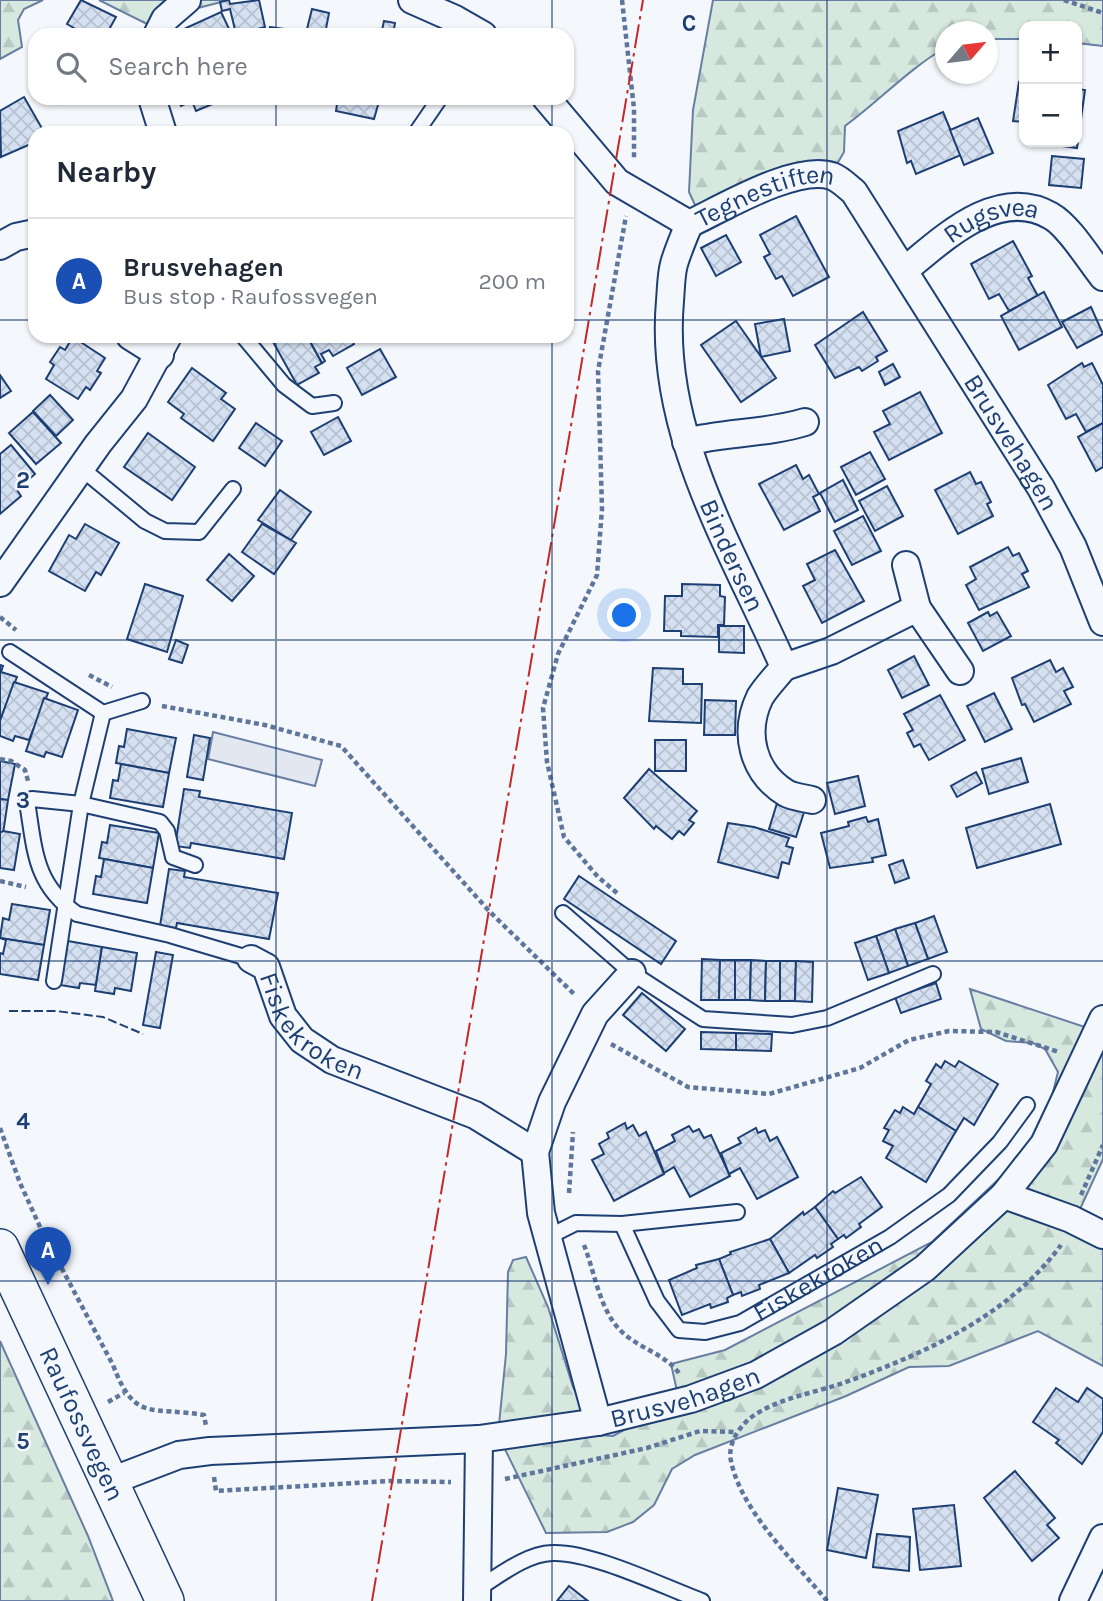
<!DOCTYPE html>
<html lang="en">
<head>
<meta charset="utf-8">
<style>
  :root { --surface:#fff; --page:#f2f2f3; --text:#1f2937; --muted:#747a83; --line:#e0e1e3; --accent:#c62828 }
  body { margin:0; font-family:Karla,sans-serif; background:var(--page); color:var(--text) }
  .controls { position:absolute; right:21px; top:21px; display:grid; overflow:hidden; border-radius:14px; box-shadow:0 2px 5px #0004 }
  .controls button { width:63px; height:63px; display:grid; place-items:center; padding:0; border:0; border-bottom:2px solid var(--line); background:var(--surface); color:var(--text); font:35px sans-serif }
  .compass { position:absolute; left:935px; top:21px; width:63px; height:63px; border-radius:50%; background:var(--surface); box-shadow:0 2px 5px #0004; rotate:62deg }
  .you { position:absolute; left:625px; top:616px; width:24px; height:24px; margin:-18px; border:5px solid #fff; border-radius:50%; background:#1a73e8; box-shadow:0 0 0 10px #1a73e833 }
  .badge { display:grid; place-items:center; width:46px; height:46px; border-radius:50%; background:var(--accent); color:#fff; font-size:23px; font-weight:700 }
  .pin { position:absolute; translate:-50% -58px; filter:drop-shadow(0 2px 4px #0008) }
  .pin::after { content:''; position:absolute; top:37px; width:24px; height:21px; background:inherit; clip-path:polygon(0 0,100% 0,50% 100%) }
  .list { margin:0; padding:0; list-style:none }
  h2 { display:flex; justify-content:space-between; align-items:center; height:91px; margin:0; padding:0 28px; font-size:30px }
  h2 small { font-size:23px; font-weight:400; color:var(--muted) }
  .list li { display:grid; grid-template-columns:46px 1fr auto; gap:21px; align-items:center; box-sizing:border-box; height:126px; padding:0 28px; border-top:2px solid var(--line) }
  .list b { display:block; font-size:26px; white-space:nowrap }
  .list p { margin:0; font-size:23px; white-space:nowrap; color:var(--muted) }
  .list em { font-size:23px; font-style:normal; color:var(--muted) }
  .icon { flex:none; width:38px; height:38px; fill:none; stroke:currentColor; stroke-width:2; stroke-linecap:round; stroke-linejoin:round }
  .map { position:relative; flex:none; width:1103px; height:1601px; overflow:hidden }
  .search { position:absolute; background:var(--surface); box-shadow:0 2px 5px #0004; left:28px; top:28px; width:546px; height:77px; display:flex; align-items:center; gap:18px; box-sizing:border-box; padding:0 24px; border-radius:21px; color:var(--muted); font-size:26px }
  .panel { position:absolute; background:var(--surface); box-shadow:0 2px 5px #0004; left:28px; top:126px; width:546px; height:217px; border-radius:21px }
  .map>svg:first-child { display:block }
  .forest { fill:url(#forest-firs); stroke:#687fa3; stroke-width:2 }
  .parking { fill:#e3e8f0; stroke:#687fa3; stroke-width:2 }
  .building { fill:url(#building-cross-hatch); stroke:#1d3f73; stroke-width:2 }
  .lines { fill:none; stroke-linecap:round; stroke-linejoin:round }
  .service-casing { stroke:#1d3f73; stroke-width:18 }
  .minor-casing { stroke:#1d3f73; stroke-width:30 }
  .secondary-casing { stroke:#1d3f73; stroke-width:40 }
  .path { stroke:#5e769c; stroke-width:4.5; stroke-dasharray:5 3.5; stroke-linecap:butt }
  .service { stroke:#f4f7fb; stroke-width:14 }
  .minor { stroke:#f4f7fb; stroke-width:26 }
  .secondary { stroke:#f4f7fb; stroke-width:37 }
  .fence { stroke:#1d3f73; stroke-width:2; stroke-dasharray:9 3.5; stroke-linecap:butt }
  .power { stroke:#c62828; stroke-width:2; stroke-dasharray:24 5 3.5 5; stroke-linecap:butt }
  .grid { fill:none; stroke:#1d3f73; stroke-width:2; stroke-opacity:0.55 }
  .labels { text-anchor:middle; stroke-width:5; stroke-linejoin:round; paint-order:stroke }
  .street-label { font-size:26px; fill:#1d3f73; stroke:#f4f7fb }
  .grid-label { font-size:23px; text-anchor:middle; font-weight:bold; fill:#1d3f73; stroke:#f4f7fb; stroke-width:5; stroke-linejoin:round; paint-order:stroke }
</style>
</head>
<body>
<div class="map">
<svg width="1103" height="1601" viewBox="0 0 1103 1601">
  <defs>
    <pattern id="forest-firs" width="22" height="20" patternUnits="userSpaceOnUse" patternTransform="scale(1.75)"><rect width="22" height="20" fill="#d7e8df"/><path d="M5 1l3.5 6h-7zM16 11l3.5 6h-7z" fill="#b8c8c3"/></pattern>
    <pattern id="building-cross-hatch" width="8" height="8" patternUnits="userSpaceOnUse" patternTransform="scale(1.75)"><rect width="8" height="8" fill="#d5e0f0"/><path d="M0 0l8 8M0 8l8-8" fill="none" stroke="#b6c1d1"/></pattern>
  </defs>
  <rect width="100%" height="100%" fill="#f4f7fb"/>
  <g class="forest">
    <path d="M0 0H43L24 9 18 20 22 47 0 59Z"/>
    <path d="M99 0H229L198 8 162 26 149 25Z"/>
    <path d="M713 0H1103V46L1077 43V26H1024V39H988V32H946L945 48C911 67 878 102 845 126L844 152 837 164 707 231 689 192 693 110Z"/>
    <path d="M970 989 1103 1033V1159L1075 1220 1103 1233V1366L1038 1331 949 1366 909 1367 846 1396 695 1455 672 1469 654 1505 633 1522 607 1532 546 1533 498 1435 506 1354 508 1272 513 1260 526 1257 548 1307 573 1387 599 1435 613 1436 672 1404 677 1391 671 1364 725 1350 932 1242 1002 1176 1045 1124 1058 1072 1045 1049 1033 1043 1006 1041 981 1029Z"/>
    <path d="M0 1341 88 1536 113 1601H0Z"/>
  </g>
  <path class="parking" d="M213 732 322 760 315 786 208 759Z"/>
  <g class="building">
    <path d="M81 0 116 17 106 35H86L67 24Z"/>
    <path d="M229 0 230 4 259 0 265 27 236 34 230 9 222 11 220 2Z"/>
    <path d="M312 9 329 13 325 34 307 29Z"/>
    <path d="M221 12 232 35H189L186 28Z"/>
    <path d="M384 21 395 23 393 35H381Z"/>
    <path d="M270 27 299 31 309 35H268Z"/>
    <path d="M1019 82 1024 83V122L1013 121Z"/>
    <path d="M1077 89 1085 90 1077 148 1035 142H1077Z"/>
    <path d="M24 97 44 132 35 133 31 140 33 143 1 157 0 111Z"/>
    <path d="M61 98H88L63 104Z"/>
    <path d="M178 98H227L196 111 192 101 181 106Z"/>
    <path d="M338 98H380L374 119 336 111Z"/>
    <path d="M943 112 961 155 916 174 911 161 907 163 898 131Z"/>
    <path d="M978 118 993 153 964 165 950 130Z"/>
    <path d="M427 126 464 133H426Z"/>
    <path d="M1052 156 1084 159 1081 188 1049 185Z"/>
    <path d="M796 216 829 277 793 296 782 276 776 279 764 257 770 254 760 235Z"/>
    <path d="M726 235 741 262 716 276 701 248Z"/>
    <path d="M1013 241 1032 276 1028 278 1038 296 1009 311 999 294 989 299 971 264Z"/>
    <path d="M1044 292 1062 327 1019 350 1001 316Z"/>
    <path d="M1091 307 1103 334 1077 348 1062 322Z"/>
    <path d="M863 312 887 351 876 357 878 361 862 371 859 367 835 378 815 345Z"/>
    <path d="M784 319 790 351 761 357 755 324Z"/>
    <path d="M736 321 776 378 741 402 701 345Z"/>
    <path d="M278 336H307L322 363 315 367 319 373 297 385 272 340Z"/>
    <path d="M307 336H350L354 344 333 356 329 350 321 354 325 361 322 363Z"/>
    <path d="M73 337 105 358 97 371 101 373 90 390 86 387 78 399 46 379 54 365 50 362 60 347 65 350Z"/>
    <path d="M380 349 396 377 362 395 347 368Z"/>
    <path d="M1082 363 1084 367 1092 363 1103 385V423L1086 432 1076 414 1066 419 1048 385Z"/>
    <path d="M893 364 900 377 885 385 879 372Z"/>
    <path d="M192 368 226 393 221 399 235 409 213 441 181 418 184 414 168 402Z"/>
    <path d="M0 375 11 391 0 398Z"/>
    <path d="M920 392 942 433 889 460 874 432 890 424 883 411Z"/>
    <path d="M50 395 73 420 56 436 33 411Z"/>
    <path d="M33 412 61 443 36 464 9 433Z"/>
    <path d="M338 417 351 441 324 455 311 432Z"/>
    <path d="M256 423 282 441 265 466 239 448Z"/>
    <path d="M1103 423V467L1096 471 1078 437Z"/>
    <path d="M148 433 195 467 172 500 124 467Z"/>
    <path d="M11 445 35 474 17 490 21 496 0 514V454Z"/>
    <path d="M870 452 885 479 856 495 841 467Z"/>
    <path d="M796 465 803 479 809 475 819 494 813 497 820 511 784 530 759 484Z"/>
    <path d="M970 472 976 484 981 482 991 502 987 504 993 516 958 534 935 490Z"/>
    <path d="M843 480 858 510 835 522 820 493Z"/>
    <path d="M887 486 903 516 875 531 859 501Z"/>
    <path d="M280 490 311 512 291 540 258 520Z"/>
    <path d="M863 516 881 551 852 565 834 531Z"/>
    <path d="M85 524 119 543 101 575 96 572 85 591 49 571 69 535 76 539Z"/>
    <path d="M262 524 296 543 274 574 242 552Z"/>
    <path d="M1008 547 1013 556 1019 553 1028 571 1022 574 1029 587 979 610 966 585 976 579 970 567Z"/>
    <path d="M835 550 864 601 822 623 803 586 815 580 807 564Z"/>
    <path d="M229 554 254 576 232 601 207 580Z"/>
    <path d="M145 584 183 596 167 652 127 639Z"/>
    <path d="M682 584 720 585V596L725 597 724 625H718V637L681 636V631H664L665 596H682Z"/>
    <path d="M988 612 990 616 997 612 1011 636 983 651 968 623Z"/>
    <path d="M719 626H744V653L719 652Z"/>
    <path d="M176 640 188 645 182 663 169 659Z"/>
    <path d="M914 656 929 685 902 698 888 670Z"/>
    <path d="M1050 660 1056 672 1063 668 1073 687 1064 691 1071 704 1034 722 1025 704 1022 705 1012 678Z"/>
    <path d="M0 665 3 666 1 672 17 677 0 721Z"/>
    <path d="M653 668 683 669V684H702L701 723 649 721Z"/>
    <path d="M14 682 48 693 29 740 15 736 13 741 0 736V721Z"/>
    <path d="M994 693 1012 729 985 742 967 706Z"/>
    <path d="M940 695 965 740 929 760 920 744 914 747 907 733 913 730 904 714Z"/>
    <path d="M44 698 78 710 62 757 46 752 44 757 26 751Z"/>
    <path d="M705 700 736 701 735 735H704Z"/>
    <path d="M127 729 176 738 169 773 116 763 119 746 124 747Z"/>
    <path d="M194 735 210 738 203 780 187 777Z"/>
    <rect x="655" y="740" width="31" height="31"/>
    <path d="M1021 758 1028 782 989 794 982 769Z"/>
    <path d="M0 761 15 764 8 800 0 799Z"/>
    <path d="M121 764 169 773 163 807 110 798 113 780 118 781Z"/>
    <path d="M649 769 697 811 689 820 694 823 684 835 679 831 672 839 656 826 654 829 624 798Z"/>
    <path d="M976 772 982 783 957 797 951 786Z"/>
    <path d="M858 776 865 806 835 814 827 783Z"/>
    <path d="M184 789 200 791 199 797 292 813 284 859 191 843 190 848 175 846Z"/>
    <path d="M0 799 8 800 3 834 0 833Z"/>
    <path d="M778 800 805 809 796 837 769 829Z"/>
    <path d="M1050 804 1061 844 977 868 966 828Z"/>
    <path d="M866 817 868 822 878 819 886 855 872 858 873 862 830 868 821 833 849 826 848 822Z"/>
    <path d="M728 823 754 827 789 838 786 846 793 848 789 864 782 862 778 878 718 862Z"/>
    <path d="M110 825 159 833 153 868 99 858 102 842 107 843Z"/>
    <path d="M3 831 20 834 14 870 0 868V833Z"/>
    <path d="M104 859 153 868 147 903 93 894 96 876 101 877Z"/>
    <path d="M903 860 909 878 895 883 889 865Z"/>
    <path d="M169 869 185 871 184 877 278 893 269 939 177 923 176 928 160 926Z"/>
    <path d="M579 876 676 941 661 964 564 899Z"/>
    <path d="M12 904 50 910 44 945 0 938 3 918 9 920Z"/>
    <path d="M934 916 947 952 928 959 915 923Z"/>
    <path d="M915 923 928 959 908 966 895 929Z"/>
    <path d="M895 929 908 966 889 973 876 936Z"/>
    <path d="M876 936 889 973 868 980 855 943Z"/>
    <path d="M0 938 44 945 38 980 0 974V953L3 954 6 940Z"/>
    <path d="M68 941 102 947 96 985 80 983 79 988 60 985Z"/>
    <path d="M102 947 137 953 131 991 115 988 114 994 95 991Z"/>
    <path d="M156 952 173 955 160 1028 143 1025Z"/>
    <path d="M702 959 720 960 719 1000H701Z"/>
    <path d="M720 960H735V1000H719Z"/>
    <path d="M735 960H751L750 1000H735Z"/>
    <path d="M751 960 766 961 765 1001 750 1000Z"/>
    <path d="M766 961H780V1001H765Z"/>
    <path d="M780 961H796L795 1001H780Z"/>
    <path d="M796 961 813 962 812 1002 795 1001Z"/>
    <path d="M936 983 941 999 901 1013 895 997Z"/>
    <path d="M642 993 685 1029 666 1051 623 1015Z"/>
    <path d="M701 1032 736 1033V1050L701 1049Z"/>
    <path d="M736 1033 772 1034 771 1051 736 1050Z"/>
    <path d="M945 1061 955 1067 959 1061 998 1084 974 1125 964 1118 956 1131 918 1107 931 1084 926 1081 936 1064 941 1068Z"/>
    <path d="M903 1107 914 1114 918 1107 956 1131 926 1182 886 1158 893 1146 883 1141 889 1130 884 1128 895 1110 900 1113Z"/>
    <path d="M625 1123 627 1129 633 1125 639 1136 646 1132 664 1174 614 1201 592 1160 604 1154 599 1144 609 1138 607 1133Z"/>
    <path d="M689 1126 693 1132 699 1129 704 1138 711 1135 730 1176 690 1197 674 1167 664 1173 656 1151 675 1141 672 1135Z"/>
    <path d="M756 1128 758 1133 765 1130 770 1141 777 1137 798 1177 757 1199 740 1168 729 1174 721 1153 741 1143 738 1138Z"/>
    <path d="M861 1177 882 1207 859 1224 861 1227 846 1238 844 1235 838 1239 815 1207 833 1191 835 1193Z"/>
    <path d="M815 1207 838 1239 831 1244 833 1247 817 1258 815 1255 789 1273 770 1239 803 1212 804 1215Z"/>
    <path d="M770 1239 789 1273 759 1285 760 1289 742 1296 741 1292 733 1295 719 1259 731 1254 730 1252Z"/>
    <path d="M719 1259 733 1295 727 1298 728 1302 711 1308 710 1304 682 1315 669 1280 697 1268 696 1265Z"/>
    <path d="M1056 1388 1078 1402 1087 1388 1103 1399V1432L1082 1464 1056 1443 1059 1440 1033 1422Z"/>
    <path d="M1015 1471 1055 1518 1047 1525 1059 1538 1032 1561 984 1498Z"/>
    <path d="M838 1488 878 1495 866 1558 827 1550Z"/>
    <path d="M954 1505 961 1566 920 1570 913 1509Z"/>
    <path d="M877 1534 910 1537 909 1571 873 1567Z"/>
    <path d="M569 1586 588 1601H557Z"/>
  </g>
  <g class="lines">
    <g class="service-casing">
      <g id="service">
        <path d="M416 133 440 98"/>
        <path d="M243 336 284 385 312 406 334 403"/>
        <path d="M81 468 145 521 165 531 199 532 233 489"/>
        <path d="M10 652 103 713"/>
        <path d="M195 865 173 857 167 831 160 822 81 804 32 799 27 802C35 850 34 884 77 914L170 935 251 959"/>
        <path d="M563 913 632 973 703 1019 792 1025 827 1018 933 974"/>
        <path d="M54 981 81 804 103 713 142 701"/>
        <path id="s1" d="M622 1224 657 1301 679 1330 705 1332 740 1323 890 1237 949 1195 1000 1142 1027 1105"/>
        <path d="M548 1237 576 1223 622 1224 737 1212"/>
        <path d="M479 1588C500 1575 526 1554 552 1553 591 1551 664 1587 702 1601"/>
      </g>
    </g>
    <g class="minor-casing">
      <g id="minor">
        <path d="M412 0 455 19 483 35"/>
        <path d="M157 35 165 19 187 0"/>
        <path d="M152 98 163 133"/>
        <path id="s2" d="M546 98 617 182 689 224C723 208 796 164 832 176 840 179 848 187 854 192L1041 488 1073 547 1103 622"/>
        <path id="s3" d="M689 224C684 237 678 250 674 264 671 275 671 289 670 301 658 434 733 550 784 667 776 677 766 687 760 697 743 732 752 772 786 793 793 797 804 798 812 800"/>
        <path d="M0 246 16 237 35 233"/>
        <path id="s4" d="M905 270C943 239 998 185 1051 216 1069 226 1090 261 1103 277"/>
        <path d="M130 336 160 355"/>
        <path d="M686 442C725 432 766 434 805 422"/>
        <path d="M906 565 917 608"/>
        <path d="M0 583 98 444 134 399 168 336"/>
        <path d="M784 667 831 651 917 608 960 671"/>
        <path id="s5" d="M251 959 266 967 283 1016 302 1040 332 1060 475 1115 535 1152"/>
        <path d="M1004 1195 1071 1219 1103 1235"/>
        <path d="M598 1422 541 1213 535 1152 552 1102 595 1014 632 973"/>
        <path id="s6" d="M111 1481 179 1455 210 1451 479 1439 598 1422 691 1399 756 1375 833 1332 925 1268 1004 1195 1044 1144 1103 1019"/>
        <path d="M477 1601 479 1439"/>
        <path d="M1073 1601 1103 1538"/>
      </g>
    </g>
    <g class="secondary-casing">
      <g id="secondary">
        <path id="s7" d="M0 1248 165 1601"/>
      </g>
    </g>
    <g class="path">
      <path d="M622 0 634 109V159"/>
      <path d="M1064 0 1103 13"/>
      <path d="M0 617 16 630"/>
      <path d="M89 675 112 687"/>
      <path d="M162 706 265 725 341 746 490 912 576 996"/>
      <path d="M0 759 11 761 25 770 28 781"/>
      <path d="M0 881 26 887"/>
      <path d="M617 893 598 877 564 837 547 762 543 708 558 654 597 575 602 509 598 371 626 216"/>
      <path d="M611 1044 688 1087 769 1094 860 1068 909 1040 949 1031 996 1032 1059 1052"/>
      <path d="M0 1128 20 1183 41 1229 113 1365C135 1423 151 1406 204 1415L206 1426"/>
      <path d="M569 1193 573 1132"/>
      <path d="M1081 1195 1103 1145"/>
      <path d="M584 1245C595 1273 599 1308 620 1330 638 1349 666 1353 681 1376"/>
      <path d="M50 1272 59 1259"/>
      <path d="M108 1402 124 1393"/>
      <path d="M214 1477 216 1491 389 1481 451 1482"/>
      <path d="M505 1479 647 1448 700 1431 736 1432"/>
      <path d="M827 1601C795 1562 741 1511 731 1461 727 1444 740 1425 753 1416 779 1398 814 1393 843 1383 924 1354 1009 1316 1061 1245"/>
    </g>
    <use href="#service" class="service"/>
    <use href="#minor" class="minor"/>
    <use href="#secondary" class="secondary"/>
    <path class="fence" d="M9 1011H56L103 1017 143 1034"/>
    <path class="power" d="M372 1601 643 0"/>
  </g>
  <path class="grid" d="M276 0V35M552 0V35M827 0V1601M276 98V133M552 98V133M0 320H35M567 320H1103M276 336V1601M552 336V1601M0 640H1103M0 961H1103M0 1281H1103"/>
  <g class="labels">
    <g class="street-label">
      <text dy="9" stroke="none"><textPath href="#s2" startOffset="276">Tegnestiften</textPath></text>
      <text dy="9" stroke="none"><textPath href="#s4" startOffset="103">Rugsvea</textPath></text>
      <text dy="9" stroke="none"><textPath href="#s2" startOffset="670">Brusvehagen</textPath></text>
      <text dy="9" stroke="none"><textPath href="#s3" startOffset="345">Bindersen</textPath></text>
      <text dy="9" stroke="none"><textPath href="#s5" startOffset="96">Fiskekroken</textPath></text>
      <text dy="9" stroke="none"><textPath href="#s1" startOffset="273">Fiskekroken</textPath></text>
      <text dy="9" stroke="none"><textPath href="#s6" startOffset="584">Brusvehagen</textPath></text>
      <text dy="9" stroke="none"><textPath href="#s7" startOffset="194">Raufossvegen</textPath></text>
    </g>
  </g>
  <g class="grid-label">
    <text x="689" y="31">C</text>
    <text x="23" y="488">2</text>
    <text x="23" y="808">3</text>
    <text x="23" y="1129">4</text>
    <text x="23" y="1449">5</text>
  </g>
</svg>
<div class="controls">
<button>+</button>
<button>−</button>
</div>
<svg class="compass" viewBox="-18 -18 36 36"><path d="M0-13l5 13h-10z" fill="#e53935"/><path d="M0 13l5-13h-10z" fill="#747a83"/></svg>
<div class="you"></div>
<div class="pin badge" style="left:48px;top:1285px;background:#1a4fb4">A</div>
<div class="search"><svg class="icon" aria-label="search" viewBox="0 0 24 24"><circle cx="10" cy="10" r="6"/><path d="M15 15l6 6"/></svg>Search here</div>
<section class="panel">
<h2>Nearby<small></small></h2>
<ul class="list">
<li><span class="badge" style="background:#1a4fb4">A</span><div><b>Brusvehagen</b><p>Bus stop · Raufossvegen</p></div><em>200 m</em></li>
</ul>
</section>
</div>
</body>
</html>
